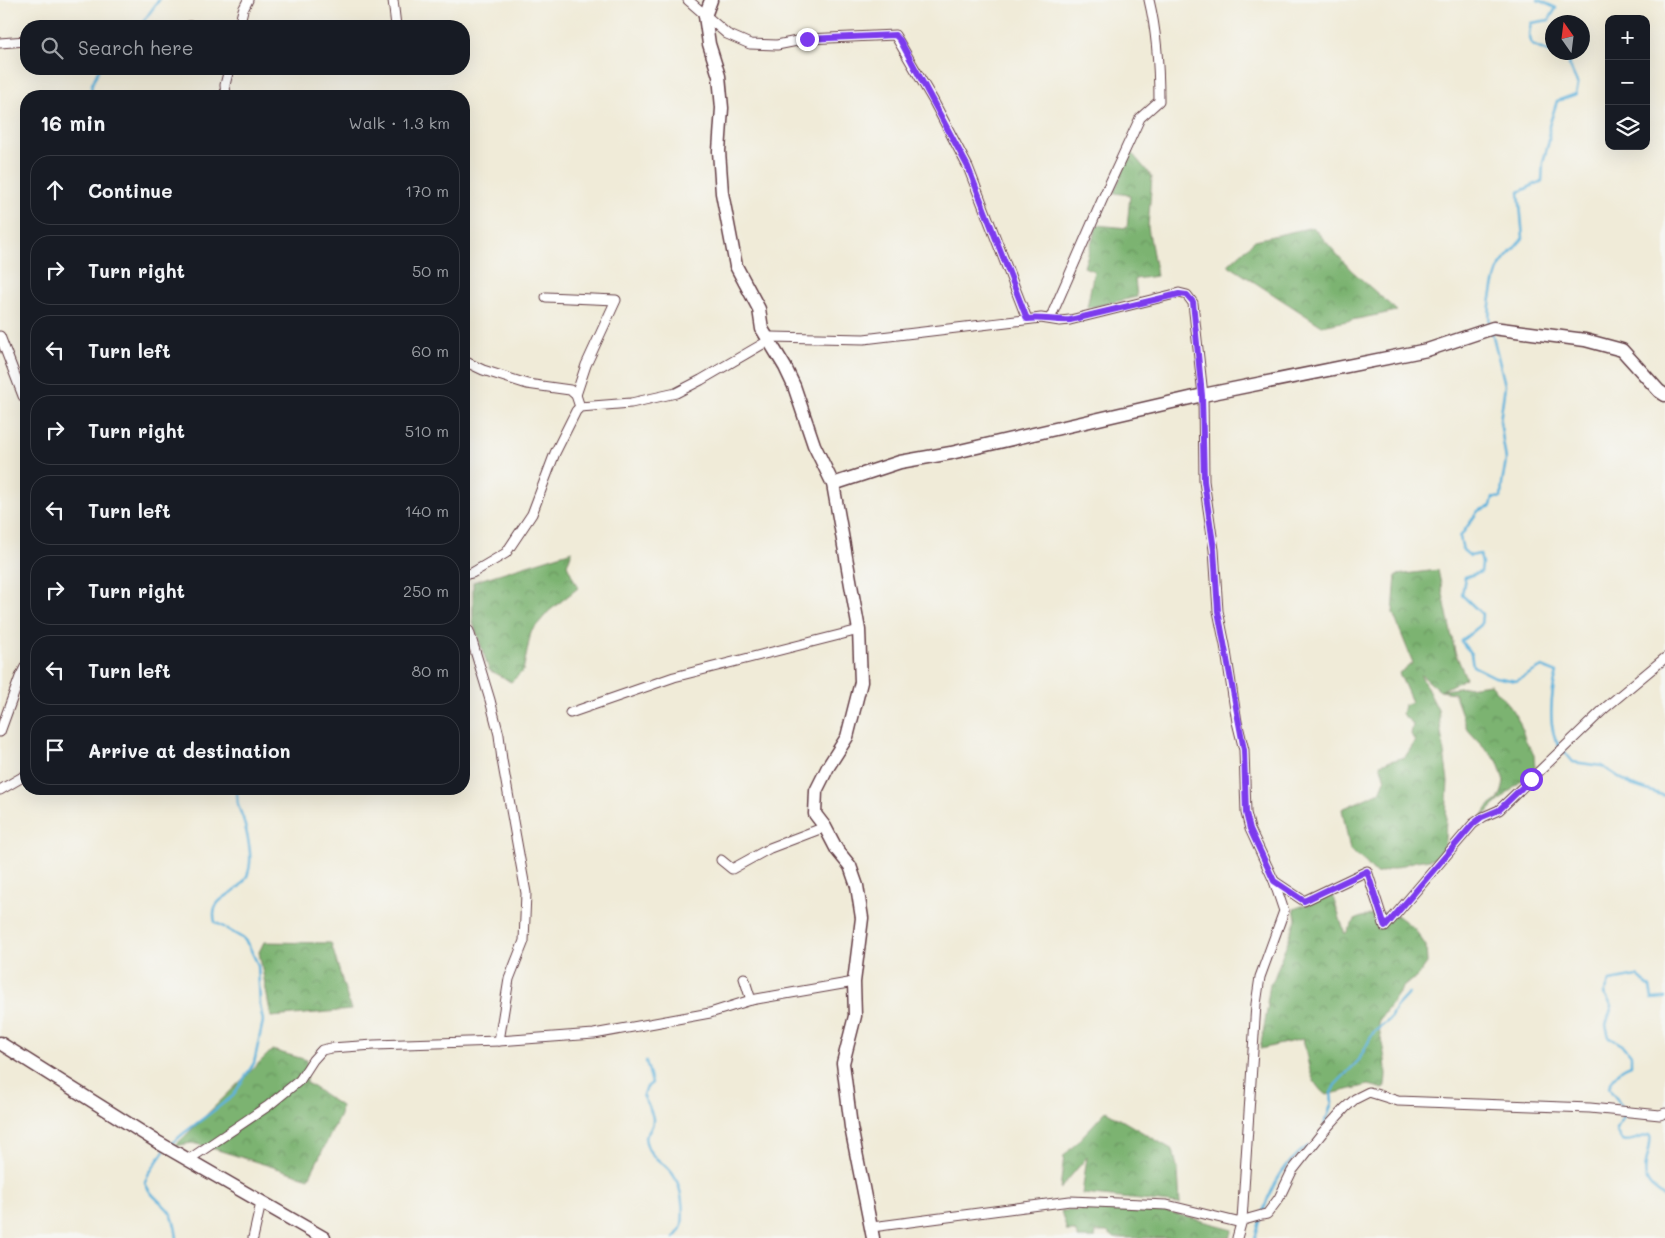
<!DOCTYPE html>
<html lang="en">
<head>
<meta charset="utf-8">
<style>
  :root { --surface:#171b24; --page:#242831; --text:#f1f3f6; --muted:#9ea1a6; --line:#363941 }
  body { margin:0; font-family:Mali,sans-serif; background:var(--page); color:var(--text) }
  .controls { position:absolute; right:15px; top:15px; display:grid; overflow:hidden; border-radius:10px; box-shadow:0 5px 20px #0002 }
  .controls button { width:45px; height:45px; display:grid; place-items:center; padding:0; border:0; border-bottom:1px solid var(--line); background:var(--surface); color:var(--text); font:25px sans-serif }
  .compass { position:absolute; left:1545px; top:15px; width:45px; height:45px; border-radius:50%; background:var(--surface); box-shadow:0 5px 20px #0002; rotate:346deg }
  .stop { position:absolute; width:15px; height:15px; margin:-11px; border:4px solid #7c3aed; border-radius:50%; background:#fff }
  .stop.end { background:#7c3aed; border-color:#fff; box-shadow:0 1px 5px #0008 }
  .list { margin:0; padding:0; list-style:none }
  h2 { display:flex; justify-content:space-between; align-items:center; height:65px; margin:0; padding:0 20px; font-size:21px }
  h2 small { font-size:16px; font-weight:400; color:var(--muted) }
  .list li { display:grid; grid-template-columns:32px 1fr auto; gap:15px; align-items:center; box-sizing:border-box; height:70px; margin:0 10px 10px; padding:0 10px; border:1px solid var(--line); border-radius:20px }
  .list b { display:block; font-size:19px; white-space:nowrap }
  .list em { font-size:16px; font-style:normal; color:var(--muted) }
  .icon { flex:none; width:28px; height:28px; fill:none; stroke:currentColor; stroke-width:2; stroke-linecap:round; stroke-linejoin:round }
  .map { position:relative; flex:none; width:1665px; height:1238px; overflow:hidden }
  .search { position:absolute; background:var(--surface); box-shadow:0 5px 20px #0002; left:20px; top:20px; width:450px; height:55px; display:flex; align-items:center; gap:12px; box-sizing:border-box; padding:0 18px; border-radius:20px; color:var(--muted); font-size:19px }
  .panel { position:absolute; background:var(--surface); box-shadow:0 5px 20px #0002; left:20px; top:90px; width:450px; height:705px; border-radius:20px }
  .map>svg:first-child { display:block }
  .forest { fill:url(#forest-crowns); stroke:#62694e }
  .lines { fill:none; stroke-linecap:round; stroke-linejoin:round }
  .stream { stroke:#61b3dc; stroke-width:2.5 }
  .street-casing { stroke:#633e45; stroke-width:11 }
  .secondary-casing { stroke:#633e45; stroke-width:15 }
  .street { stroke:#fff; stroke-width:9 }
  .secondary { stroke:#fff; stroke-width:12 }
  .route { stroke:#7c3aed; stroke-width:6 }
</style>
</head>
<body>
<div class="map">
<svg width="1665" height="1238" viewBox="0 0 1665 1238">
  <defs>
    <pattern id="forest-crowns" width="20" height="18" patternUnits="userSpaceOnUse" patternTransform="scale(1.25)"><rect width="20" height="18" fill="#7bb371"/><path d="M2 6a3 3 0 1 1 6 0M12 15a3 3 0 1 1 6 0" fill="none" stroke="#67915d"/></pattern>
  </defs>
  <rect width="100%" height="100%" fill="#f6f6f2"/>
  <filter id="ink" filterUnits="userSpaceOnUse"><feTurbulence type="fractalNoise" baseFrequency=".02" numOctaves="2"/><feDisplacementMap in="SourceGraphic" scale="10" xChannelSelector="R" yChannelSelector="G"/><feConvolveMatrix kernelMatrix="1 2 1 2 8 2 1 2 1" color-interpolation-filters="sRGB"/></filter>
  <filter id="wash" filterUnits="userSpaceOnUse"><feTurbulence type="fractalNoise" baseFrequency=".0096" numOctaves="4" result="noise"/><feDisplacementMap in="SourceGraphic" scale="20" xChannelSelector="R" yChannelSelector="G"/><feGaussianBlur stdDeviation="1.12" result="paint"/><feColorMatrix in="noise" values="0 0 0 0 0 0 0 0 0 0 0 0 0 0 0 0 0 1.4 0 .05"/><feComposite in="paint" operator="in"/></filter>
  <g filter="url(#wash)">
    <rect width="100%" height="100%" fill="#f0ebd8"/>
    <g class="forest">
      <path d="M1131 152 1152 177 1148 227 1157 276 1135 279 1137 297 1087 308 1094 271 1084 267 1097 225 1127 228 1130 195 1114 193Z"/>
      <path d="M1313 227 1351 270 1397 311 1322 326 1228 265 1255 240Z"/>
      <path d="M572 551 567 565 578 588 549 611 531 632 523 671 511 682 489 670 473 622V582Z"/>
      <path d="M1438 570 1455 652 1466 678 1442 690 1491 684 1511 708 1520 723 1525 739 1534 755 1535 768 1482 817 1488 807 1498 800 1502 791 1504 781 1498 762 1467 729 1454 693 1440 691 1420 674 1438 710 1448 781 1444 857 1416 861 1376 874 1365 862 1350 850 1342 809 1380 792 1385 780 1380 764 1405 757 1415 742 1411 734 1413 724 1402 714 1404 705 1412 702 1399 673 1413 663 1393 613 1396 575Z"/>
      <path d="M1332 894 1345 934 1356 919 1378 912 1397 915 1414 928 1426 946 1427 963 1417 977 1404 986 1378 1022C1381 1045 1390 1066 1384 1089L1369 1085 1326 1095C1307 1080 1309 1061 1303 1039L1260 1049 1268 1005 1267 1003 1270 984 1273 981 1296 919 1294 909Z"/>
      <path d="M264 942 331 943 351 1010 271 1017 259 952Z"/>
      <path d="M272 1050 307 1060V1083L341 1106 340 1115 309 1178 208 1147 192 1143 175 1146Z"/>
      <path d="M1106 1111 1173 1150 1178 1171 1180 1204 1082 1194 1087 1157 1060 1189 1064 1156Z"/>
      <path d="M1108 1209 1160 1210 1233 1229 1230 1238H1115L1107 1232H1096L1095 1238H1078L1075 1231H1067L1061 1211Z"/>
    </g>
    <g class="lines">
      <g class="stream">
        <path d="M140 26 159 0"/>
        <path d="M91 96 92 84 99 69"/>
        <path d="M1490 325C1487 312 1494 277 1500 266 1506 256 1516 247 1523 238L1519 192 1542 181 1543 162 1549 141V126L1557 101 1576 94 1578 85 1567 60 1532 45 1529 34 1531 23 1549 20 1556 8 1538 0"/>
        <path d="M1492 332 1505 385 1500 421 1506 460 1502 484 1501 498 1493 497 1491 506 1478 511 1460 537 1463 550 1470 556 1480 554 1482 564 1481 572 1465 577 1462 595 1482 614 1481 625 1461 641 1471 654 1473 666 1495 677 1516 681 1542 667 1557 673C1551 692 1547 731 1560 747"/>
        <path d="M1564 751 1573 762 1602 766 1631 785 1665 796"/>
        <path d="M1665 998 1652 999 1650 987 1637 976 1610 981 1604 994 1612 1006 1606 1025 1609 1037 1624 1046 1631 1055V1065C1619 1069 1614 1076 1609 1087L1612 1093 1621 1104 1624 1117 1616 1129C1622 1151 1636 1136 1650 1135 1653 1150 1638 1171 1650 1185 1654 1190 1661 1193 1665 1198"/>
        <path d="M646 1061 652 1083 647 1087 643 1095C651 1113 660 1120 645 1137 648 1161 664 1159 674 1176 682 1188 684 1211 682 1225 681 1230 677 1234 674 1238"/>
        <path d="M1325 1124 1332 1102 1331 1093 1335 1085 1359 1060 1373 1033 1389 1020 1396 1007 1409 993"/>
        <path d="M170 1145 184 1133 233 1096 254 1063 263 1021 260 1005 258 965 249 946 244 939 215 922C208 894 238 898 247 876 254 860 248 838 244 822 243 816 239 810 238 804 237 799 237 794 237 789"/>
        <path d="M164 1151 148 1175 145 1183C150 1196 160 1200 169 1211 174 1217 176 1230 177 1238"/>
        <path d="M1263 1212C1271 1186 1285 1162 1308 1146"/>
        <path d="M1255 1238 1261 1218"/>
      </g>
    </g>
  </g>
  <g filter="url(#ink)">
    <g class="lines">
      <g class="street-casing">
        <g id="street">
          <path d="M393 0 396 26"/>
          <path d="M688 0 727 34 750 44 777 45 807 39 895 35 933 100 968 167 1027 319"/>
          <path d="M189 26H191"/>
          <path d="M239 26 243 10 248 0"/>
          <path d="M0 43 26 41"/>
          <path d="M226 96 225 85 229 69"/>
          <path d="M546 297 616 300 586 365 576 395"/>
          <path d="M1050 319 1103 198 1140 118 1159 101C1159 67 1157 33 1149 0"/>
          <path d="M0 336 23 396 26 400"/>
          <path d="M464 361 483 370 527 384 570 390 576 395 580 407"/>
          <path d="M464 575 472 573 506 553 532 514 555 453 576 411 580 407 631 403 676 393 701 380 768 341 771 337 864 339 1041 318 1060 321 1070 320 1179 293 1187 295 1193 303 1203 395 1204 481 1214 550 1218 611 1225 645 1237 722 1244 750 1246 813 1250 829 1274 881 1284 911 1260 977 1256 1004 1242 1220 1237 1238"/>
          <path d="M464 629 469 631 490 700 499 735 502 760 526 893 524 941 509 979 499 1041 594 1034 710 1013 751 1000 854 982"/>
          <path d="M570 713 674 677 859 630"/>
          <path d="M0 732 20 677 26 665"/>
          <path d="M0 790 26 775"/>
          <path d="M721 860 732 869 770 848 825 827"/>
          <path d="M1274 881 1304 901 1367 871 1385 927 1473 824 1483 817 1499 810 1605 708 1665 658"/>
          <path d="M744 978 751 1000"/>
          <path d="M188 1160 268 1106 300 1080 313 1060 322 1050 331 1048 374 1045 499 1041"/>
          <path d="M872 1227 1070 1201 1167 1205 1237 1222 1262 1215 1267 1214 1279 1198 1292 1171 1323 1132 1345 1108 1355 1099 1369 1092 1398 1101 1590 1108 1660 1115 1665 1113"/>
          <path d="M253 1238 261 1203"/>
        </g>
      </g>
      <g class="secondary-casing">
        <g id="secondary">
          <path d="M711 0 705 16 709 44 719 76 722 108 719 151 722 193 736 266 759 309 762 329 785 367 794 386 814 445 833 484 859 630 861 682 847 737 828 767 816 791 815 814 825 827 837 850 850 866 857 886 862 918 854 982 855 1016 843 1063 851 1127 873 1238"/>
          <path d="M833 484 900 462 951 453 1203 395 1427 350 1493 328 1585 340 1622 350 1659 391 1665 395"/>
          <path d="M0 1043 159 1143 324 1238"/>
        </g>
      </g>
      <use href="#street" class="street"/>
      <use href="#secondary" class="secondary"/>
    </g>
  </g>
  <g class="lines" filter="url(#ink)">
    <path class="route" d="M807 39 895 35 900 40 968 167 1027 319C1042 317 1055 321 1070 320L1179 294 1187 295 1193 302 1202 396 1204 481 1214 550 1218 611 1244 750 1246 813 1250 829 1274 881 1304 901 1367 871 1385 927 1473 824 1482 817 1499 810 1531 779"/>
  </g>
</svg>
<div class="controls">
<button>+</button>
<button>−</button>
<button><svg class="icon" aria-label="layers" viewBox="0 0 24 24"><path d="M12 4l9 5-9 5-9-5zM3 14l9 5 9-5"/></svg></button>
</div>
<svg class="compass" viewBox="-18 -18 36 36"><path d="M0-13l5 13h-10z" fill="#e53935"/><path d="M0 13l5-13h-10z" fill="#9ea1a6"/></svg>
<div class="stop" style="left:1531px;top:779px"></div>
<div class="stop end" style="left:807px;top:39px"></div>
<div class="search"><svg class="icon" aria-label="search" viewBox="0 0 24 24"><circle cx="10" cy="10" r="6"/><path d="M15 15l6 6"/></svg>Search here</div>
<section class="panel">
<h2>16 min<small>Walk · 1.3 km</small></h2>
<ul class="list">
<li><svg class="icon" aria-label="ahead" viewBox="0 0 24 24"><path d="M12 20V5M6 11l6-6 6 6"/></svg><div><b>Continue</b></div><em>170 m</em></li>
<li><svg class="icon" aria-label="right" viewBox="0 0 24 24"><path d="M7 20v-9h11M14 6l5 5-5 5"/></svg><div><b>Turn right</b></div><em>50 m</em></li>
<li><svg class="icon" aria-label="left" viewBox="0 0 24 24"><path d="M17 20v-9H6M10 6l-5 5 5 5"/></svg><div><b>Turn left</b></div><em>60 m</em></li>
<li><svg class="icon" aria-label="right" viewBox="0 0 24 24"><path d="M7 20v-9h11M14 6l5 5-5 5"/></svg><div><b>Turn right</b></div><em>510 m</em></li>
<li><svg class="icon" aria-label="left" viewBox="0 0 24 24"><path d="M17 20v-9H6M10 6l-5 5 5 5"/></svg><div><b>Turn left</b></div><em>140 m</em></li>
<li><svg class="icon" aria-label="right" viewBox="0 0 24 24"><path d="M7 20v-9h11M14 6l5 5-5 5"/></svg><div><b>Turn right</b></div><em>250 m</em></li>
<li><svg class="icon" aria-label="left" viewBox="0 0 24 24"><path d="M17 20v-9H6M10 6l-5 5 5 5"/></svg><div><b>Turn left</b></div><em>80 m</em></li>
<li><svg class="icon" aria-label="arrive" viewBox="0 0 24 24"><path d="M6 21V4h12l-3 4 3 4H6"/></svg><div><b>Arrive at destination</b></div></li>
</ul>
</section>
</div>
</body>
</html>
